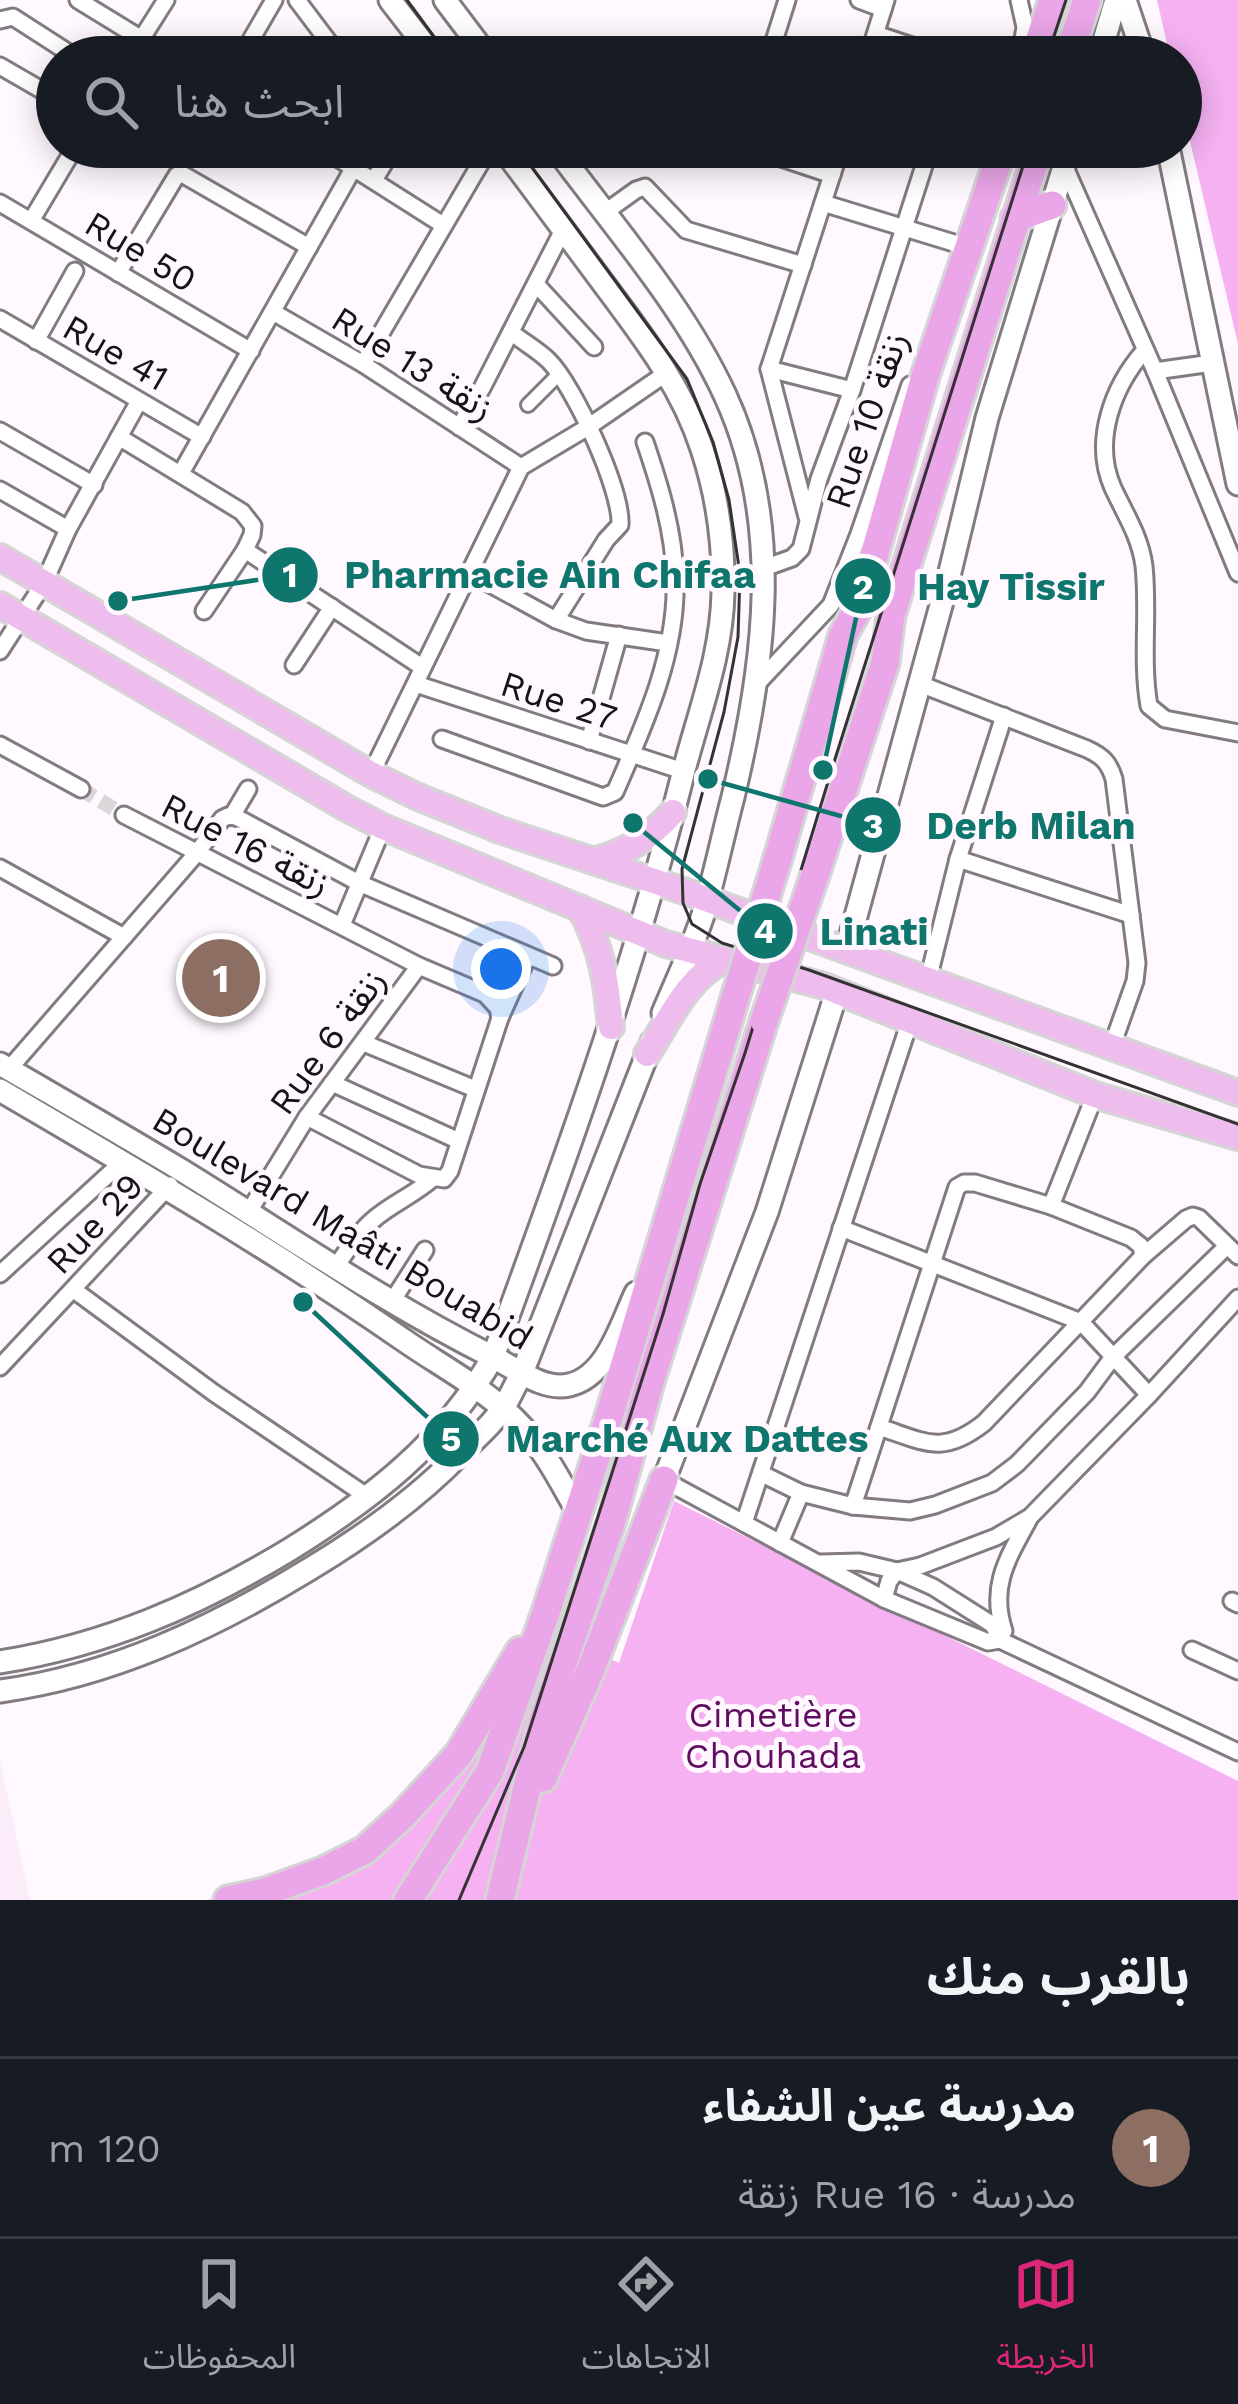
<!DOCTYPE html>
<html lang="ar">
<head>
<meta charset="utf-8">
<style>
  :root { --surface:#171b24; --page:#242831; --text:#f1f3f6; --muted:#9ea1a6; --line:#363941; --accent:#db2777 }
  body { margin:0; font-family:"Work Sans","Noto Sans Arabic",sans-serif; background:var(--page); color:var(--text); direction:rtl }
  .you { position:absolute; left:501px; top:969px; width:42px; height:42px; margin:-30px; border:9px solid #fff; border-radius:50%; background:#1a73e8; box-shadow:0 0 0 18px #1a73e833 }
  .badge { display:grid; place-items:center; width:78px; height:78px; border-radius:50%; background:var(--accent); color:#fff; font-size:39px; font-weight:700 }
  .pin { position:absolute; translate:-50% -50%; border:6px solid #fff; box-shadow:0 3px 12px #0006 }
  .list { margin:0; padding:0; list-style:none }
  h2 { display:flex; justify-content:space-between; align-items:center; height:156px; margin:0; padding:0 48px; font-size:51px }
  h2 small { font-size:39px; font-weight:400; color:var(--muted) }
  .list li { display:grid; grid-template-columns:78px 1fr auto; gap:36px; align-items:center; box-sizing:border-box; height:180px; padding:0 48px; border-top:3px solid var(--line) }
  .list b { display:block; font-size:45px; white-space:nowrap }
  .list p { margin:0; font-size:39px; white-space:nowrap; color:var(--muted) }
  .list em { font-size:39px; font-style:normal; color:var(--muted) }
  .icon { flex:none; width:66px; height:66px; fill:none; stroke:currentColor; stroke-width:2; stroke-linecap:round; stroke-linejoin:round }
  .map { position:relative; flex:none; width:1238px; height:1900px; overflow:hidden; direction:ltr }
  .search { position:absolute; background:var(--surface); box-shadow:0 6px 30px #0003; left:36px; right:36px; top:36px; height:132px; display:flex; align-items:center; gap:30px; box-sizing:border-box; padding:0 42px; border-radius:66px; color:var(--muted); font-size:45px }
  .sheet { height:336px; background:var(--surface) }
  nav { display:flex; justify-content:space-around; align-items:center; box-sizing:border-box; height:168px; border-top:3px solid var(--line); background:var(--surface); font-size:33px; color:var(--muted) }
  nav a { display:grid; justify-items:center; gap:6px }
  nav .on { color:var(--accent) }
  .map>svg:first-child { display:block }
  .built { fill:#faecf9 }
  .green { fill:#f5b1f2 }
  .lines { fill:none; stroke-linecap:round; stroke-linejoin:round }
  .minor-tunnel { stroke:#dcd6db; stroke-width:15; stroke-dasharray:15 8; stroke-linecap:butt }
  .pedestrian-casing { stroke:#827b81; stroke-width:18 }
  .minor-casing { stroke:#827b81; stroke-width:21 }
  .tertiary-casing { stroke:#827b81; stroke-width:27 }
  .secondary-casing { stroke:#827b81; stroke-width:27 }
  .primary-casing { stroke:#d5d5d5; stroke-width:30 }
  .trunk-casing { stroke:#d5d5d5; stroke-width:33 }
  .pedestrian { stroke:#fff; stroke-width:12 }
  .minor { stroke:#fff; stroke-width:15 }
  .tertiary { stroke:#fff; stroke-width:21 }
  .secondary { stroke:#fff; stroke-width:21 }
  .primary { stroke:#efbcee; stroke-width:24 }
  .trunk { stroke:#eaa6e8; stroke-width:27 }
  .tram { stroke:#353234; stroke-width:3 }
  .trunk-bridge-casing { stroke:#d5d5d5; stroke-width:33; stroke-linecap:butt }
  .trunk-bridge { stroke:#eaa6e8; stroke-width:27 }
  .labels { text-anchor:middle; stroke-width:10; stroke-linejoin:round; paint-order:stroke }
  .street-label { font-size:36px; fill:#151315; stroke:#fff8fe }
  .park-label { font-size:36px; fill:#600c61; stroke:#fff8fe }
  .leader { fill:none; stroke:#0f766e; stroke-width:4.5 }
  .callout-dot { fill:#0f766e; stroke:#fff8fe; stroke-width:4.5 }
  .mark-label { font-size:36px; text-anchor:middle; font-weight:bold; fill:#fff }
  .callout-label { font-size:39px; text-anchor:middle; font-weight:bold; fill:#0f766e; stroke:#fff8fe; stroke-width:10; stroke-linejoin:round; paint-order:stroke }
</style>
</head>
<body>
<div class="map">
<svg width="1238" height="1900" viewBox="0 0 1238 1900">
  <rect width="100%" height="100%" fill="#fff8fe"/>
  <path class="built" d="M0 1760 30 1900H0Z"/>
  <g class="green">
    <path d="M1157 0H1238V344L1181 103V57H1170Z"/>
    <path d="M674 1501 1238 1781V1900H207L302 1880 395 1828 539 1626 619 1663Z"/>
  </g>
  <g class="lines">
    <path class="minor-tunnel" d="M81 789 124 815"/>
    <g class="pedestrian-casing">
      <path id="pedestrian" d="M528 405 559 374"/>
    </g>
    <g class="minor-casing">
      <g id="minor">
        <path d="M78 0 171 57"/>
        <path d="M297 0 340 57"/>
        <path d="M859 0 883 9"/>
        <path d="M1019 0 1025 27 1020 57"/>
        <path d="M0 20 13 17 72 55"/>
        <path d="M876 34 945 57"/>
        <path d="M130 57 166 0"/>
        <path d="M241 57 274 0"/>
        <path d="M769 57 787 0"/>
        <path d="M868 57 886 0"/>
        <path d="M0 66 57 99"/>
        <path d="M320 147 443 225"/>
        <path d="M748 147 832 175"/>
        <path d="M841 147 769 369 852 390"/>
        <path d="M1064 165 1155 371 1238 573"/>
        <path d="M374 180 394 147"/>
        <path d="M0 203 251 351"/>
        <path d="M823 203 957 244"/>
        <path d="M604 213 636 190 645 187 686 230 803 265"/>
        <path d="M31 221 75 147"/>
        <path d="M118 273 177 175 182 174 309 247"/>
        <path d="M536 284 594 347"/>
        <path d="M273 312 363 364 521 467"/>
        <path d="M0 319 202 437"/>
        <path d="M511 332C523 342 538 350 549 361 574 386 622 490 620 525L606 540 556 620"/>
        <path d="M36 341 75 271"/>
        <path d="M1145 350C1113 386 1092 441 1113 488 1125 514 1140 536 1144 566 1149 612 1141 660 1149 706L1165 719 1238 733"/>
        <path d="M363 364 490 147"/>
        <path d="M769 369 807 517"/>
        <path d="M1155 371 1212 363"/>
        <path d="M459 427 482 388 563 230"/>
        <path d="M0 431 94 485"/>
        <path d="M119 437 242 512 253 526 252 535 245 550 422 667"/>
        <path d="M181 473 353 169"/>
        <path d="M0 490 68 529"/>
        <path d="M764 568 792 558 801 549 819 479 852 390 930 147"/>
        <path d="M468 572 556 620 586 631 668 643"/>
        <path d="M204 611 245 550"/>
        <path d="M0 651 44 583 68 529 139 401"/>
        <path d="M294 665 332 607"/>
        <path d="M416 684 683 771"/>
        <path d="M920 684 1087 749C1102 756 1109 762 1114 779L1137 963 1135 981 1112 1046"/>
        <path d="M755 686 831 605 859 534 910 385"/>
        <path d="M442 739 603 797 615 792C644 726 678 652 675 578 674 532 660 486 645 442"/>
        <path d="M589 741 619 635"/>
        <path d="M0 745 81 789"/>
        <path d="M371 774 521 467 588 427 668 372"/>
        <path d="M124 815 419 966 485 994 498 1008 500 1018"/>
        <path d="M232 816 248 789"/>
        <path d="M958 859 1004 716"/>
        <path d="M0 868 124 937"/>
        <path d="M342 925 383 827"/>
        <path d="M928 980 958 859 1131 915"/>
        <path d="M364 1043 475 1089"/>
        <path d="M9 1069 196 854 222 819 228 816 236 817 359 883 553 966"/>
        <path d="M332 1083 459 1141"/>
        <path d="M307 1117 419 1175 444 1179 450 1171 500 1018 528 956"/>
        <path d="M1051 1206 1095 1095"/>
        <path d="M248 1213 307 1117 419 966"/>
        <path d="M841 1228 1081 1322 1149 1395"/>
        <path d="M335 1268C346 1252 357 1234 373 1220 391 1204 414 1195 432 1179"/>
        <path d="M0 1274 122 1162"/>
        <path d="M74 1290 214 1393 368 1497"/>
        <path d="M391 1303 425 1250"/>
        <path d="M0 1367 170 1185"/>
        <path d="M879 1427C925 1442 942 1456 984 1423L1143 1256 1186 1219 1193 1216 1199 1218 1238 1256"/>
        <path d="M762 1474 801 1493 853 1506 910 1511 935 1505 992 1483 1017 1464 1087 1392 1113 1357 1227 1246"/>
        <path d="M664 1480 884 1599 988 1642 1000 1640 1238 1752"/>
        <path d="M853 1506 957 1187 964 1183H975L1051 1206 1131 1238 1141 1246 1143 1256"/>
        <path d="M744 1523 910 1021"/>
        <path d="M780 1543 801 1493"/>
        <path d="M821 1563 859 1562 897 1571 933 1587 993 1625 1000 1640"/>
        <path d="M884 1599 889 1581 897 1571 920 1566 996 1537 1030 1517 1149 1395 1238 1298"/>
        <path d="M1232 1601 1238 1604"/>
        <path d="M1004 1631C989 1586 1008 1558 1029 1519"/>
        <path d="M1192 1650 1238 1671"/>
      </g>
    </g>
    <g class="tertiary-casing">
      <g id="tertiary">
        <path d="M1125 0 1144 57"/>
        <path d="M1099 57 1116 0"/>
        <path d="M1168 147 1238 484"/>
        <path d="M847 949 949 576 987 418 1070 147"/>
        <path d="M0 1064C60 1099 121 1134 181 1170 285 1234 383 1302 493 1357 515 1368 543 1391 569 1385 607 1377 621 1324 636 1293"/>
        <path d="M0 1090C137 1170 275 1251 405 1341 444 1368 491 1392 523 1428 546 1452 561 1483 578 1512"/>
        <path d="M664 1480 767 1212 837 991"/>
      </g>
    </g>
    <g class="secondary-casing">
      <g id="secondary">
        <path d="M390 0 434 57"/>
        <path d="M445 0 488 57"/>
        <path d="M555 147C613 226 684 306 725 395 784 523 765 664 733 797 723 835 715 874 704 912 693 946 677 980 663 1013"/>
        <path d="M0 1662C106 1645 198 1605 289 1550 373 1498 443 1444 493 1357 563 1166 632 976 682 778 697 717 722 657 723 592 724 545 717 494 702 449 681 384 640 333 600 279 567 235 535 191 502 147"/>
        <path d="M0 1691C111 1676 213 1628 308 1570 363 1537 416 1500 461 1453 476 1438 494 1423 505 1405 511 1395 516 1383 522 1373L652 1042"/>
      </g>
    </g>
    <g class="primary-casing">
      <g id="primary">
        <path d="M0 557 371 774 416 796 500 830 681 890 1238 1093"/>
        <path d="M0 605 348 809 383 827 666 944 824 986 1095 1095 1238 1137"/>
        <path d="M593 861C626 853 651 837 673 812"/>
        <path d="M580 908C602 947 607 983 611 1027"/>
        <path d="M647 1054C668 1022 688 976 724 960"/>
      </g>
    </g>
    <g class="trunk-casing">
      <g id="trunk">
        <path d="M1034 57 1053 0"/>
        <path d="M1068 57 1087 0"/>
        <path d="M1015 218 1052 205"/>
        <path d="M777 861 843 635 860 605 926 373 1003 147"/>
        <path d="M815 875 885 663 891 615 1039 147"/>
        <path d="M543 1778 591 1669 664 1480"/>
        <path d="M228 1900 265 1892 323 1871 365 1850 402 1816 459 1754 520 1651"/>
        <path d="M408 1900 490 1771 546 1612 608 1420 732 1008"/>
        <path d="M500 1900 543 1721 612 1520 650 1382 764 1021"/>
      </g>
    </g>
    <use href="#pedestrian" class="pedestrian"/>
    <use href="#minor" class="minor"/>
    <use href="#tertiary" class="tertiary"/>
    <use href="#secondary" class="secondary"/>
    <use href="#primary" class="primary"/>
    <use href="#trunk" class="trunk"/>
    <g class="tram">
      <path d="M407 0 449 57"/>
      <path d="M1047 57 1066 0"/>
      <path d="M517 147 687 379 713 442 729 500 740 574 738 637 724 712 682 869 683 903 692 924 722 943 809 970 1238 1124"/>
      <path d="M459 1900 524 1747 663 1314 700 1184 745 1053 835 759 1029 147"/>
    </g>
    <g class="trunk-bridge-casing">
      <g id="trunk-bridge">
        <path d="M732 1008 777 861"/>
        <path d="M764 1021 815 875"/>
      </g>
    </g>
    <use href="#trunk-bridge" class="trunk-bridge"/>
  </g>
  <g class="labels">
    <g class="street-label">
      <text transform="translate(141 251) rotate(31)" y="13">Rue 50</text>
      <text transform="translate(116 352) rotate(30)" y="13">Rue 41</text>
      <text transform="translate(413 363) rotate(32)" y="13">Rue 13 زنقة</text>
      <text transform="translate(866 420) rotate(-71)" y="13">Rue 10 زنقة</text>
      <text transform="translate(559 700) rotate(18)" y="13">Rue 27</text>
      <text transform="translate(246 844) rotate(27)" y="13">Rue 16 زنقة</text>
      <text transform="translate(327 1041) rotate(-54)" y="13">Rue 6 زنقة</text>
      <text transform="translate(94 1223) rotate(-47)" y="13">Rue 29</text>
      <text transform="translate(343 1228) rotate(31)" y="13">Boulevard Maâti Bouabid</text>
    </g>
    <g class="park-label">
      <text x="773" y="1727">Cimetière<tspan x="773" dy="41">Chouhada</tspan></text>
    </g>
  </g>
  <path class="leader" d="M118 601L290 575M823 770L863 586M708 779L873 825M633 823L765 931M303 1302L451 1439"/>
  <g class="callout-dot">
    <circle cx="118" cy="601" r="12"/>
    <circle cx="823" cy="770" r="12"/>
    <circle cx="708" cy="779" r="12"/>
    <circle cx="633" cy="823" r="12"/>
    <circle cx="303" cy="1302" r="12"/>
    <circle cx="290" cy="575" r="30"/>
    <circle cx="863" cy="586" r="30"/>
    <circle cx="873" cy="825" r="30"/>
    <circle cx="765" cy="931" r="30"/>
    <circle cx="451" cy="1439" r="30"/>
  </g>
  <g class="mark-label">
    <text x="290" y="587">1</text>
    <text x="863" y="599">2</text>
    <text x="873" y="838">3</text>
    <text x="765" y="943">4</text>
    <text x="451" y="1451">5</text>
  </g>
  <g class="callout-label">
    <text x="550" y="588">Pharmacie Ain Chifaa</text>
    <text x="1011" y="600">Hay Tissir</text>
    <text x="1031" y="839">Derb Milan</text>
    <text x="874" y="945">Linati</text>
    <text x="687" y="1452">Marché Aux Dattes</text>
  </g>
</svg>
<div class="you"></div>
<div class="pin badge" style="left:221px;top:978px;background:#8d6e63">1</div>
<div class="search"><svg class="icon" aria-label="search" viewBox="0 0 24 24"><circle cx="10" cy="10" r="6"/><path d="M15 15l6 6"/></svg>ابحث هنا</div>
</div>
<section class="sheet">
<h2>بالقرب منك<small></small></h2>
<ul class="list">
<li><span class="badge" style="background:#8d6e63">1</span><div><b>مدرسة عين الشفاء</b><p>مدرسة · Rue 16 زنقة</p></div><em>120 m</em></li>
</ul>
</section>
<nav>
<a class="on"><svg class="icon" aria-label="map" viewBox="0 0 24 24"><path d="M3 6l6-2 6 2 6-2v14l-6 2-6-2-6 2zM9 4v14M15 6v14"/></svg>الخريطة</a>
<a><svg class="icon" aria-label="directions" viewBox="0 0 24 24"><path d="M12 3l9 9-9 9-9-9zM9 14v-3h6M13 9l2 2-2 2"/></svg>الاتجاهات</a>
<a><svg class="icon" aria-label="saved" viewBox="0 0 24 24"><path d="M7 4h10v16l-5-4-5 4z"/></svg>المحفوظات</a>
</nav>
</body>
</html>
